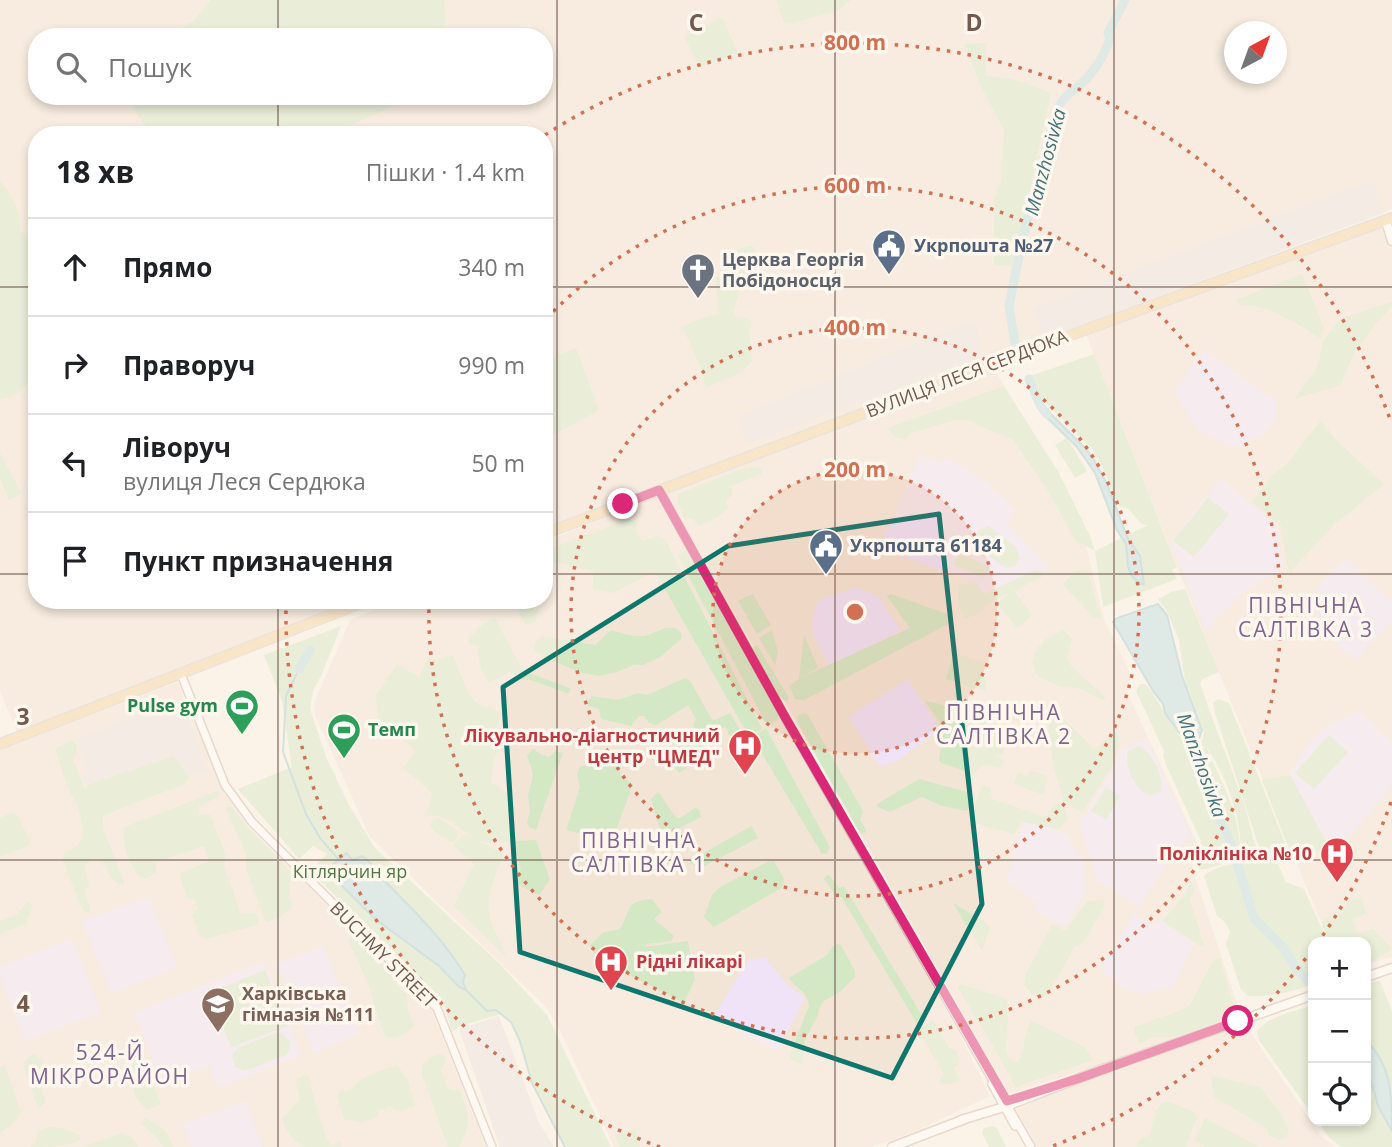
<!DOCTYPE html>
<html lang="uk">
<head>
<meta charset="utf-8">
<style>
  :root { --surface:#fff; --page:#f2f2f2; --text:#202124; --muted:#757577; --line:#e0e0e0 }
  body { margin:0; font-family:"Open Sans",sans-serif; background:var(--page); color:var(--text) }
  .controls { position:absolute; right:21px; bottom:21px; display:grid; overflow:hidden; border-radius:14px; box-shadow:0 4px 10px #0003 }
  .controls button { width:63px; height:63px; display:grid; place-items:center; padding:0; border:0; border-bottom:2px solid var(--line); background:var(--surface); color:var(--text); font:35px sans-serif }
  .compass { position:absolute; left:1224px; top:21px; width:63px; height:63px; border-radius:50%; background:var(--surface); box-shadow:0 4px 10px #0003; rotate:41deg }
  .stop { position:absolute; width:21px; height:21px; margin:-16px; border:5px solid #db2777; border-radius:50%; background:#fff }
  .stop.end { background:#db2777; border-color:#fff; box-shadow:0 2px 7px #0008 }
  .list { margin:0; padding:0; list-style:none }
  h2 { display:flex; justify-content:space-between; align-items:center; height:91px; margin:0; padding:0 28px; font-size:30px }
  h2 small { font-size:23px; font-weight:400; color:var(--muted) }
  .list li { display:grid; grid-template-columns:46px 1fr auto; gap:21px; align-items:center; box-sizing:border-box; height:98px; padding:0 28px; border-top:2px solid var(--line) }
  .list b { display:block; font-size:26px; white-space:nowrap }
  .list p { margin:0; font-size:23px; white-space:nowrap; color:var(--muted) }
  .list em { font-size:23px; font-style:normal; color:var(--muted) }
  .icon { flex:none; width:38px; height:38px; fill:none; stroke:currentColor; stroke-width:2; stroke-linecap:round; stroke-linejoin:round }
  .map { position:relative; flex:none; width:1392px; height:1147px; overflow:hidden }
  .search { position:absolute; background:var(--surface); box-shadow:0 4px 10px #0003; left:28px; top:28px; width:525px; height:77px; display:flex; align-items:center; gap:18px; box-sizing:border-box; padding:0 24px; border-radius:28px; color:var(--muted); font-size:26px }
  .panel { position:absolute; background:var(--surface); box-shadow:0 4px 10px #0003; left:28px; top:126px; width:525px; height:483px; border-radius:28px }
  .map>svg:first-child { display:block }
  .residential { fill:#f2e5d5; fill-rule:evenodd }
  .industrial { fill:#ebe5e0 }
  .education { fill:#f0e3f7 }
  .green { fill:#d4e8c6 }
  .water { fill:#bcdee3; stroke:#a3cdd4; stroke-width:2 }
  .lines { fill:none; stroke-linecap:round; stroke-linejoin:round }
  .stream { stroke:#a3cdd4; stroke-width:2 }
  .river { stroke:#bcdee3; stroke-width:9 }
  .tertiary-casing { stroke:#ccbbad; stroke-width:10 }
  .secondary-casing { stroke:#cfbbab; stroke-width:11 }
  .primary-casing { stroke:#d8d1cd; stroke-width:12 }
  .tertiary { stroke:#fff; stroke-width:7 }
  .secondary { stroke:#fff; stroke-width:8 }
  .primary { stroke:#f5d6a3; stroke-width:9 }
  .route { stroke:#db2777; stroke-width:9 }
  .marked { fill:none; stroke:#0f766e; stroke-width:5; stroke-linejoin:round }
  .grid { fill:none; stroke:#735a4d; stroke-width:2; stroke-opacity:0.55 }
  .ring { fill:none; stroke:#d27053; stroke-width:3.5; stroke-dasharray:3.5 7 }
  .labels { text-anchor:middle; stroke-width:7; stroke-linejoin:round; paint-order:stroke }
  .service-label { font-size:18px; font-weight:bold; fill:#4e5e75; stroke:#fef7ed; text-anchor:start }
  .worship-label { font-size:18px; font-weight:bold; fill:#5b616d; stroke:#fef7ed; text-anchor:start }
  .street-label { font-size:18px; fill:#735a4d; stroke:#fef7ed }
  .leisure-label { font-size:18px; font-weight:bold; fill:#27864d; stroke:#fef7ed; text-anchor:end }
  .health-label { font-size:18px; font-weight:bold; fill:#be3a42; stroke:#fef7ed; text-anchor:end }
  .park-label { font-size:18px; fill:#547845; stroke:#fef7ed }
  .education-label { font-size:18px; font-weight:bold; fill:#785e54; stroke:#fef7ed; text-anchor:start }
  .water-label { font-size:19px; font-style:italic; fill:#44747e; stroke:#fef7ed }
  .quarter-label { font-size:21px; letter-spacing:2px; fill:#80658f; stroke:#fef7ed }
  .grid-label { font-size:23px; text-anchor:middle; font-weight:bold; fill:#735a4d; stroke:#fef7ed; stroke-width:7; stroke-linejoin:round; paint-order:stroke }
  .centre { fill:#d27053; stroke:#fef7ed; stroke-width:3.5 }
  .ring-label { font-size:21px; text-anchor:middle; font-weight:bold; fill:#d27053; stroke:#fef7ed; stroke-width:7; stroke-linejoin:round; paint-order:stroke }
</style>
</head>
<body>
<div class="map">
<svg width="1392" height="1147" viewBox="0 0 1392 1147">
  <rect width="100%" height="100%" fill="#fbf3e7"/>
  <g class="residential">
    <path d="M0 0H1392V209L983 360 880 402 780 438 724 463 632 495 544 530V135H37V600H358L17 732 0 691ZM1234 32H1276V74H1234ZM37 37H544V96H37Z"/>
    <path d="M1383 225 1392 249V957L1366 964V942H1329L1218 670 1085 332Z"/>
    <path d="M994 369 1057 475 1080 523 1104 619 1131 675 1127 692 1198 845 1189 858 1242 1019 1009 1094 666 494Z"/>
    <path d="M658 496 957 1029 990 1096 914 1132 871 1147H614L558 1026 545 1006 370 837 315 715 314 703 350 620 399 600H544V542Z"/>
    <path d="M178 682 223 791 248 826 432 1011 486 1147H0V750Z"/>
    <path d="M1238 1021 1248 1029 1321 1136 1335 1147H1037L1016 1110 1097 1073Z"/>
  </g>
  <g class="industrial">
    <path d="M1372 180 1384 213 1043 339 1034 308Z"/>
    <path d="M973 320 978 332 981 356 748 444 738 416Z"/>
    <path d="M181 699 207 770 189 777 173 756 87 785 82 775 88 771 76 739Z"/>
    <path d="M511 729 518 732 507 763 500 761 506 741 498 736 501 730 507 733Z"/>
    <path d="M499 1016 539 1123 554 1147H500L459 1029Z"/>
  </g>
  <g class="education">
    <path d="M1205 351 1277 402 1276 421 1260 436 1233 447 1218 440 1198 430 1174 393 1196 359Z"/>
    <path d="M920 456 938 462 950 459 983 480 1015 511 1007 524 1049 565 1044 573 1035 571 983 594 976 583 879 548Z"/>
    <path d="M1221 479 1276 526 1283 568 1239 595 1206 631 1171 541Z"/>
    <path d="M1346 558 1392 602V621L1355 660 1335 641 1319 618 1311 595Z"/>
    <path d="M857 587 879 597 901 631 829 666 813 634V617L818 601Z"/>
    <path d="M908 679 940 729 898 760 880 766 848 717Z"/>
    <path d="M1355 713H1361L1392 743V786L1352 834 1328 845 1290 775 1301 753 1324 729Z"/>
    <path d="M1147 740 1192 836 1175 852 1139 907 1097 880 1079 823 1112 771 1119 752 1125 747Z"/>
    <path d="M1025 822 1060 831 1068 836 1083 862 1086 893 1066 925 1056 923 1038 912 1034 909 1037 903 1007 880 1021 828Z"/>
    <path d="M148 898 178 967 111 993 82 921Z"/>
    <path d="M1134 914 1154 926 1159 920 1194 943 1173 986 1143 994 1127 990 1104 973V964Z"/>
    <path d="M72 939 101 1012 25 1041 0 976V967Z"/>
    <path d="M323 946 359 1034 314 1053 278 964Z"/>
    <path d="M765 957 786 984 805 998 777 1051 713 1017 748 961Z"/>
    <path d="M264 961 302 1055 218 1088 209 1065 163 1084 134 1013Z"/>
    <path d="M246 1101 263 1147H191L183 1124Z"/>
  </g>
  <g class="green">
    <path d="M211 0H444L446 15 444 37H167L192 22Z"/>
    <path d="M776 0H851L837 11 788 24 784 23Z"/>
    <path d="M722 17 738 53 700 67 684 37Z"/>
    <path d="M986 43 985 75 1016 80 1051 93 1013 266 994 265V200L1001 179 1004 130 980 85 964 44Z"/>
    <path d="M133 96H408L398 104 329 135H152L134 109Z"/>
    <path d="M0 181C13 196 21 210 20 231L34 242 37 252V376C22 385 23 396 0 399Z"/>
    <path d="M752 245 756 254 738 287 739 294 733 313 736 317 747 318 751 322 749 330 752 361 742 372 706 388 701 368 682 326 718 313 716 277 724 276 722 254Z"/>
    <path d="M1302 274 1324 327 1321 339C1304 327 1262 301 1240 306L1236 300Z"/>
    <path d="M1392 302V307C1369 330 1350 354 1341 385L1295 399 1318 365 1323 341 1342 318Z"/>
    <path d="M576 348 599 410 544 440V356L549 359Z"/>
    <path d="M1094 354 1177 567 1172 570 1177 579 1103 607 1095 551 1075 540 1046 488 1013 440 967 420H955L912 433 903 440 893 436 888 428 1004 386 1059 473 1089 534 1095 551 1148 525 1141 524 1129 509 1119 506 1103 468 1092 449 1044 401 1030 376Z"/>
    <path d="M1321 420 1336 440 1384 484 1334 525 1290 572 1287 566 1281 526 1252 502 1272 475 1288 463Z"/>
    <path d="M1067 438 1087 471 1075 478 1055 445Z"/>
    <path d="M0 453 22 494 9 500 0 479Z"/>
    <path d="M754 467 761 468 762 474 731 486 733 494 726 500 728 509 716 518 699 526 693 519 684 517 678 503V494L740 469Z"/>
    <path d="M1208 498 1229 514 1194 557 1173 541Z"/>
    <path d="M629 519 638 523C635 531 637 535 643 541L657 535 666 541 762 728 760 731 748 735 657 575 652 573 613 593 593 589V571L544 560V551Z"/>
    <path d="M989 526 1017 548 1020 559 1015 566 1007 568 1002 566C991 556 971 546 978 530Z"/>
    <path d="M684 551 687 552 779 716 777 720 767 725 678 556Z"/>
    <path d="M959 553 989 567 984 578 954 565Z"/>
    <path d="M1087 569 1101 618H1094L1063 585 1075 571Z"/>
    <path d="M1035 570 1044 573 1043 576 1014 591 1033 615 1017 628 997 603 1011 592 984 606 983 611 965 619C958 610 957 596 959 585L976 583 984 594Z"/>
    <path d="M1185 589 1219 672 1204 678 1200 683C1213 723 1229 761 1243 801 1249 818 1251 837 1259 854L1258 856 1249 859 1248 853 1237 856 1236 850 1241 846C1239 812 1226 775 1207 748 1221 783 1236 804 1240 844L1236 849 1228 847 1233 856 1231 862 1201 870 1194 860 1201 841 1167 767 1163 756 1164 751 1136 691 1140 684H1145L1151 691 1193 757 1200 747 1206 748 1201 745 1204 732 1185 680 1179 640 1167 611 1158 599 1171 592Z"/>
    <path d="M753 594 771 625 757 634 738 601Z"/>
    <path d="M891 594 950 615 953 619 952 622 804 700 795 699 789 686 800 678H799L804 635 818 668 800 678 910 628 887 596Z"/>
    <path d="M521 601 539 611 535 622 525 625 515 604Z"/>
    <path d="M495 618 520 665 526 672 570 688 569 694 528 679 523 680 510 672 489 683 481 669 477 646 469 643V638L484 623Z"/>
    <path d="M341 626 322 674 313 691 310 709 326 757 349 805 375 848 499 963 547 1015 611 1147H565L532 1083 512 1022 503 1015H498L460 1026 452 1032 444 1004 310 871 327 854 313 846 299 859 238 789 292 767 282 701 264 655Z"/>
    <path d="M666 628H675L681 632 682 638 660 657 643 665H634L617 672 599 676 579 672 538 654 534 649 536 642 542 636 595 645 611 630 633 636H645Z"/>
    <path d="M772 630 778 652 775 665 759 638Z"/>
    <path d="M1064 630 1072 639 1067 659 1072 667 1106 698 1102 700 1078 688 1061 687 1038 677 1032 664C1035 644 1047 637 1064 630Z"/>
    <path d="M757 645 789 698 786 701 780 698 752 648Z"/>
    <path d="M954 653 983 662 986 691 946 679Z"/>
    <path d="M453 655 467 691 475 702 501 712 496 734 502 743 494 760 491 782 507 793 514 841C504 841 490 845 481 841 460 833 450 812 426 816L432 793 403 768 416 751 386 726 378 725 376 695 397 664 419 677 428 657 439 660Z"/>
    <path d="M685 678 690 681 711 718 714 720 730 713 742 733 732 740 725 727 702 739 693 725 696 719 688 705 657 725 649 723 644 716H639L631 726 601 719 599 709 588 706 587 702 592 696 618 700 638 693 647 695Z"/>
    <path d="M1218 699 1229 703 1287 848 1262 856 1215 713 1213 703Z"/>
    <path d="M925 701 940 704 998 724 997 736 998 733 1008 736 1002 756 994 754 1003 760 1001 768 983 765 973 774 941 763 939 760 941 746 935 735 940 729 939 722Z"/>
    <path d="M1050 706 1094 749 1118 731C1125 758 1096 789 1082 812L1064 802C1054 771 1046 739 1050 706Z"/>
    <path d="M804 713 807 714 863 811 860 820 866 830 865 833 861 834 854 822 798 723 797 716Z"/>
    <path d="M766 728 830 847 827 854H822L752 737Z"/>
    <path d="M697 735 709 754 679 773 666 753Z"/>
    <path d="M1329 735 1348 752 1314 789 1295 773Z"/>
    <path d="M72 740 77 746V753L73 759 85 789 87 785 173 756 189 777 184 784 103 816V829L124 881 123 885C108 882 108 863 93 858L85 866 89 884 85 891 90 910 87 913 82 909 63 861 64 853 75 848 84 837C81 824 80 804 71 795L55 750 59 746Z"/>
    <path d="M1138 746C1151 750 1165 778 1161 791 1142 808 1122 766 1128 751Z"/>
    <path d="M533 749 542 755 549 757 556 751 563 753 536 830 529 827 527 822 530 812 528 796 533 774 527 755Z"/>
    <path d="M590 757 621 765 620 775 633 784 612 841 566 830 580 787 577 774 580 766H584Z"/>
    <path d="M1030 770 1047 776 1044 795 1014 784 1018 772 1028 776Z"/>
    <path d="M1290 775 1328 845C1318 857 1303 851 1289 849L1262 780Z"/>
    <path d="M919 779 971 793C973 800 974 808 966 811L942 806 922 797 890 812 877 807V804Z"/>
    <path d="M982 785 990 787 992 799 1046 817 1055 804C1066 804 1066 812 1067 820L1059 829 1022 822 1014 835C1000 828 983 828 972 821L973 811Z"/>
    <path d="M1106 787 1120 796 1106 820 1091 811Z"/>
    <path d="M217 791 220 793 218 797 198 807V815L208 814 211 816 226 857 224 866 241 914 255 913 259 920 257 925 206 939 200 937 192 915 198 908 195 901 187 898 180 876 181 873 209 861 204 846 156 862V873L147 878H141C130 868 121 841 124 827Z"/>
    <path d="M658 792 676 817 680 818 695 808 699 809 701 817 662 837 651 799Z"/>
    <path d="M227 807H232L245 824 290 871 289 896 292 907 279 918 267 922 265 920 247 872 246 854 226 810Z"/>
    <path d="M12 812 19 817 30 842 28 846 0 857V818Z"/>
    <path d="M439 818 456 830 458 834 455 841 450 842C443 838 433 832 430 824L434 819Z"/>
    <path d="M752 826 758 838 703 867 691 864 690 861 694 858Z"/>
    <path d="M464 835H468L504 854C494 879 482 901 493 927 497 937 504 947 506 957L454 906 474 864 453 845Z"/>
    <path d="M536 840 550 880 539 895 517 884 521 869 514 844 516 841Z"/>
    <path d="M1270 857 1276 859 1286 882 1304 889 1328 942H1313V984C1292 992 1271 997 1248 996L1241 990 1226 944 1230 932 1225 922 1217 916 1204 876C1219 862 1250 863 1270 857Z"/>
    <path d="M769 861H774L784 879 783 887 714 927 704 917 712 895 720 887Z"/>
    <path d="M827 875H829L839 888 844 886 926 1022 919 1027 842 898 834 893 824 879Z"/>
    <path d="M1192 884 1195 887 1190 900 1204 945 1202 947 1163 921C1173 906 1182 904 1189 885Z"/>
    <path d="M652 899 662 912 654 919 674 936 671 941 647 944 644 947 688 941 695 979 684 1003 606 963 614 947 598 957 589 946 604 932 620 929C632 910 624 901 652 899Z"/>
    <path d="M1355 899H1362L1366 913 1353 920 1356 931 1361 932 1373 929 1392 949 1366 965V942H1330L1322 924 1323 920 1342 912 1348 902Z"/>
    <path d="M1103 900 1105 907 1080 946H1075L1049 993 1041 998 1033 995 1024 985 1026 974 1052 924 1066 931 1087 901Z"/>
    <path d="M27 902H30L32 906 26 924 0 934V921L15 916Z"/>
    <path d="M953 903 984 921 990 927 982 951Z"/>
    <path d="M354 934 392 973V980L407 995 408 1011 414 1025C410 1033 396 1039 387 1038L383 1033 367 980 348 941Z"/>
    <path d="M837 944 841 945 855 971V977L841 991 824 1001 819 1008 818 1015 805 1040 802 1064 791 1060 789 1057 809 1006C808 991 795 988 789 978L827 955 832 947Z"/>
    <path d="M1214 959H1220L1236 1015 1176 1037H1154L1140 1043 1134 1032V1027L1184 1009 1190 1005Z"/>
    <path d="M265 970 288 1026 231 1047 209 993Z"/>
    <path d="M1380 981 1392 1011V1147H1341L1330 1138 1317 1121H1366V984Z"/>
    <path d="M961 984 1008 999C1005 1009 1008 1010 1008 1019 1007 1033 1003 1046 1009 1059L1016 1062 1020 1059 1030 1020 1085 1047 1093 1060 1015 1087 999 1056 958 988Z"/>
    <path d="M1313 1005V1116L1259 1040 1257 1031C1270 1015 1295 1012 1313 1005Z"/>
    <path d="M933 1020 949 1048 956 1050 959 1061 954 1069 961 1080C953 1084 948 1086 939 1082L943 1072 918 1030Z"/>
    <path d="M276 1033 283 1034 290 1042V1049L286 1055 245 1071 235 1067 232 1056 237 1048Z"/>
    <path d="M34 1054 43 1061 41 1084 45 1102 40 1108 37 1106 23 1065 26 1059Z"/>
    <path d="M440 1054 444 1056 446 1062 441 1069 447 1088 460 1091C470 1116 471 1123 459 1147H448L422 1074C421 1060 429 1058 440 1054Z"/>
    <path d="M143 1061 161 1104 147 1110 137 1100 126 1068Z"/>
    <path d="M397 1065 408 1081 415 1106 397 1112 390 1106 379 1111 377 1117 363 1123 344 1119 337 1097 339 1092C352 1090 354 1086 363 1079 372 1072 387 1069 397 1065Z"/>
    <path d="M5 1066 21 1113 15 1122 0 1133V1067Z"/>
    <path d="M304 1075 309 1077 311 1087 326 1137 332 1147 340 1141 341 1147C331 1147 317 1147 307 1147 296 1144 283 1130 283 1118L300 1099 296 1083 297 1079Z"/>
    <path d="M1213 1076 1261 1087 1289 1127 1288 1134 1279 1141 1268 1134V1129L1214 1097 1211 1078Z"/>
    <path d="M1169 1102 1192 1111 1197 1117 1186 1147H1137L1141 1138 1149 1136 1156 1110 1162 1103Z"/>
    <path d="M146 1118 165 1130 174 1147H163L159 1140 141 1123Z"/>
    <path d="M1205 1118 1259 1147H1205L1195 1140Z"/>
    <path d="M992 1126 997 1128 1006 1147H989L982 1133 984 1128Z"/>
    <path d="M48 1127 64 1128 80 1135 81 1139C70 1147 46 1147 30 1147L36 1142 38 1131Z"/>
    <path d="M635 1129 640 1147H620L615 1135Z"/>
    <path d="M122 1133 132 1137 138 1147H82Z"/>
  </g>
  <g class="water">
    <path d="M1042 405 1087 450 1094 460 1107 484 1128 539 1140 556 1144 584H1140L1131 575 1128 566 1126 544 1117 530 1095 473 1077 447 1040 411Z"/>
    <path d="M1158 604 1167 615 1182 676 1202 730 1194 753 1165 713 1163 704 1153 691 1113 622 1117 618Z"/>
    <path d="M346 853 353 860 362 856C371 861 377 872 384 880 413 910 444 939 465 975L463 982 466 990 459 987 439 966 375 919 329 873 328 869Z"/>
    <path d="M1366 1040C1392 1066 1392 1096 1392 1131L1378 1106 1372 1085 1366 1075Z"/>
  </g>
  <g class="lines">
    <g class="stream">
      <path d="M299 669 286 696 283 752 306 814 320 838 338 859"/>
      <path d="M466 990 487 1011 496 1010 511 1022 520 1041 532 1083 565 1147"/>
    </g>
    <g class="river">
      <path d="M1015 343 1009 306 1022 241 1055 115C1064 93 1069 96 1084 81 1097 68 1104 56 1110 38L1108 33 1125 0"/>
      <path d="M1029 379 1040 405 1047 414"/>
      <path d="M299 669 310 650"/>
      <path d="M1192 744 1194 753 1206 771 1217 813 1232 846 1254 918 1285 950 1297 970 1313 984"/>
    </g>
    <g class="tertiary-casing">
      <g id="tertiary">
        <path d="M659 490 785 717 1031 1147"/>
        <path d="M181 674 225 785 252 822 437 1008 492 1147"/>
        <path d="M992 1084 1015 1126"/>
      </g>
    </g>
    <g class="secondary-casing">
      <g id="secondary">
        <path d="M1386 221 1392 241"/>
        <path d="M1366 977 1392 968"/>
        <path d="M961 1120 1004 1107 1103 1069 1313 995"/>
        <path d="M892 1147 965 1119"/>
      </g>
    </g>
    <g class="primary-casing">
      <g id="primary">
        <path d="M544 534 1082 331 1392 218"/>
        <path d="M0 744 369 600"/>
      </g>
    </g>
    <use href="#tertiary" class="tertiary"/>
    <use href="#secondary" class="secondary"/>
    <use href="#primary" class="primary"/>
  </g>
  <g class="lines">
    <path class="route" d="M623 504 659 490 785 717 1007 1101 1080 1078 1238 1021"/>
  </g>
  <path d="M0 0H1392V1147H0ZM939 514 982 904 892 1078 520 952 503 687 728 546Z" fill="#fbf3e7" fill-opacity=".55" fill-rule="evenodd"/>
  <path class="marked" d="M939 514 982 904 892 1078 520 952 503 687 728 546Z"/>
  <path class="grid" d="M278 0V37M557 0V1147M835 0V1147M1114 0V1147M278 96V135M0 287H37M544 287H1392M0 574H37M544 574H1392M278 600V1147M0 860H1392"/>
  <circle cx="855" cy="612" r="142" fill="#d27053" fill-opacity=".12"/>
  <g class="ring">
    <circle cx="855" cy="612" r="142"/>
    <circle cx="855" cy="612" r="284"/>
    <path d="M546 319A426 426 0 1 1 429 601"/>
    <path d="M1391 802A569 569 0 0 1 1321 938M1312 950A569 569 0 0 1 1050 1147M660 1147A569 569 0 0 1 286 602M545 135A569 569 0 0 1 1391 422"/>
  </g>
  <defs>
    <g id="civic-pin" transform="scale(1.75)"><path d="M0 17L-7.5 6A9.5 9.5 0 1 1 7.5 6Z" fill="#5c6f8a" stroke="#fef7ed"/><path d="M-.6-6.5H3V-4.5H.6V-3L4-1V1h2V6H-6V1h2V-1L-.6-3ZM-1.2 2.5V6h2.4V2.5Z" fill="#fff"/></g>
    <g id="church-pin" transform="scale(1.75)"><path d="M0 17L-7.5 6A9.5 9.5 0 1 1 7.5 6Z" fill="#6b7280" stroke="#fef7ed"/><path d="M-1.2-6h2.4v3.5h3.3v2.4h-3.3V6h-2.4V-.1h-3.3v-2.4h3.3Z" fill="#fff"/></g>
    <g id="stadium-pin" transform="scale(1.75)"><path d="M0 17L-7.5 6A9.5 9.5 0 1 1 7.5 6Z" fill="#2e9e5b" stroke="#fef7ed"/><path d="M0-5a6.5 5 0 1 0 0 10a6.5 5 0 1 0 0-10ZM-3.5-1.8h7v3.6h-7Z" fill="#fff"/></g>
    <g id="hospital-pin" transform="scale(1.75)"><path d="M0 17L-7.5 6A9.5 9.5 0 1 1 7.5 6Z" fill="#e0444e" stroke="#fef7ed"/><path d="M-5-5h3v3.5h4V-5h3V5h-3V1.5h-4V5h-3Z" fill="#fff"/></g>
    <g id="school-pin" transform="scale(1.75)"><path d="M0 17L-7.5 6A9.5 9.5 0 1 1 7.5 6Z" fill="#8d6e63" stroke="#fef7ed"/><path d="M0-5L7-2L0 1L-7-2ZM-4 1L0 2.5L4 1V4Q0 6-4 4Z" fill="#fff"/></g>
  </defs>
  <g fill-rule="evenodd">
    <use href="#civic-pin" x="889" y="246"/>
    <use href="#church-pin" x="698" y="270"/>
    <use href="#civic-pin" x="826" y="546"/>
    <use href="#stadium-pin" x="242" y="706"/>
    <use href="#stadium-pin" x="344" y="730"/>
    <use href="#hospital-pin" x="745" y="746"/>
    <use href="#hospital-pin" x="1337" y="854"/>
    <use href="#hospital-pin" x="611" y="962"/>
    <use href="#school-pin" x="218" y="1004"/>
  </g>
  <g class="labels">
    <g class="service-label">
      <text x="914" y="252">Укрпошта №27</text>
      <text x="850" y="552">Укрпошта 61184</text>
    </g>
    <g class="worship-label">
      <text x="722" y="266">Церква Георгія<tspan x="722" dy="21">Побідоносця</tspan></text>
    </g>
    <g class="street-label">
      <text transform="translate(967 374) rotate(-21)" y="6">ВУЛИЦЯ ЛЕСЯ СЕРДЮКА</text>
      <text transform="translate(383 955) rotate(45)" y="6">BUCHMY STREET</text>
    </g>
    <g class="leisure-label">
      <text x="218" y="712">Pulse gym</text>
      <text x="368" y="736" text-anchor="start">Темп</text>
    </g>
    <g class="health-label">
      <text x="720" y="742">Лікувально-діагностичний<tspan x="720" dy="21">центр "ЦМЕД"</tspan></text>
      <text x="1312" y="860">Поліклініка №10</text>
      <text x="636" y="968" text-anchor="start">Рідні лікарі</text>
    </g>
    <g class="park-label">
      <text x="350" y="878">Кітлярчин яр</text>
    </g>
    <g class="education-label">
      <text x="242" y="1000">Харківська<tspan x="242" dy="21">гімназія №111</tspan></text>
    </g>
    <g class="water-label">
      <text transform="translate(1045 162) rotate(-75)" y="7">Manzhosivka</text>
      <text transform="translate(1202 765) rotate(70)" y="7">Manzhosivka</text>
    </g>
    <g class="quarter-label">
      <text x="1306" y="613">ПІВНІЧНА<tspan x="1306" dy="24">САЛТІВКА 3</tspan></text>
      <text x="1004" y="720">ПІВНІЧНА<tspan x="1004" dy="24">САЛТІВКА 2</tspan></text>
      <text x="639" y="848">ПІВНІЧНА<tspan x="639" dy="24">САЛТІВКА 1</tspan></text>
      <text x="110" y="1060">524-Й<tspan x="110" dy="24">МІКРОРАЙОН</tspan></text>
    </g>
  </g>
  <g class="grid-label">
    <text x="696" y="31">C</text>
    <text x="974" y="31">D</text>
    <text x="23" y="725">3</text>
    <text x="23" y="1012">4</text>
  </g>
  <circle cx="855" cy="612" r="10" class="centre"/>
  <g class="ring-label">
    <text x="855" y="50">800 m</text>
    <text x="855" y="193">600 m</text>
    <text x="855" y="335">400 m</text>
    <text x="855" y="477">200 m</text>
  </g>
</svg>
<div class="controls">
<button>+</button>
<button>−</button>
<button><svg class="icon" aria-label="locate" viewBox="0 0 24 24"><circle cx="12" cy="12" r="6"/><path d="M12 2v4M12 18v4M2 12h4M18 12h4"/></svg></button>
</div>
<svg class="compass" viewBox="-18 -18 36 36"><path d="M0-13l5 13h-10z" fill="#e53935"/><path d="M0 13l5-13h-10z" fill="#757577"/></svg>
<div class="stop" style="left:1238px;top:1021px"></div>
<div class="stop end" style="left:623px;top:504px"></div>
<div class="search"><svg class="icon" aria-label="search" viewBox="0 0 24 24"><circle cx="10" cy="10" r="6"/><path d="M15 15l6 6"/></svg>Пошук</div>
<section class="panel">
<h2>18 хв<small>Пішки · 1.4 km</small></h2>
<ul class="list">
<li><svg class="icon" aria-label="ahead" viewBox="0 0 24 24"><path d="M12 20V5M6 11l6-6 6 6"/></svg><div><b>Прямо</b></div><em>340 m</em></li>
<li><svg class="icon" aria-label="right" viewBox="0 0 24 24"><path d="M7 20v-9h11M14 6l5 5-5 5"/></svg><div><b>Праворуч</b></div><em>990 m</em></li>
<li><svg class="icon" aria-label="left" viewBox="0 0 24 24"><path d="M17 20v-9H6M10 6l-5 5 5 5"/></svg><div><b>Ліворуч</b><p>вулиця Леся Сердюка</p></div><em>50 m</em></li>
<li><svg class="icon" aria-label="arrive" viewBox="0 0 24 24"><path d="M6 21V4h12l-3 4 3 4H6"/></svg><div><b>Пункт призначення</b></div></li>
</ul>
</section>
</div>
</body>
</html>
